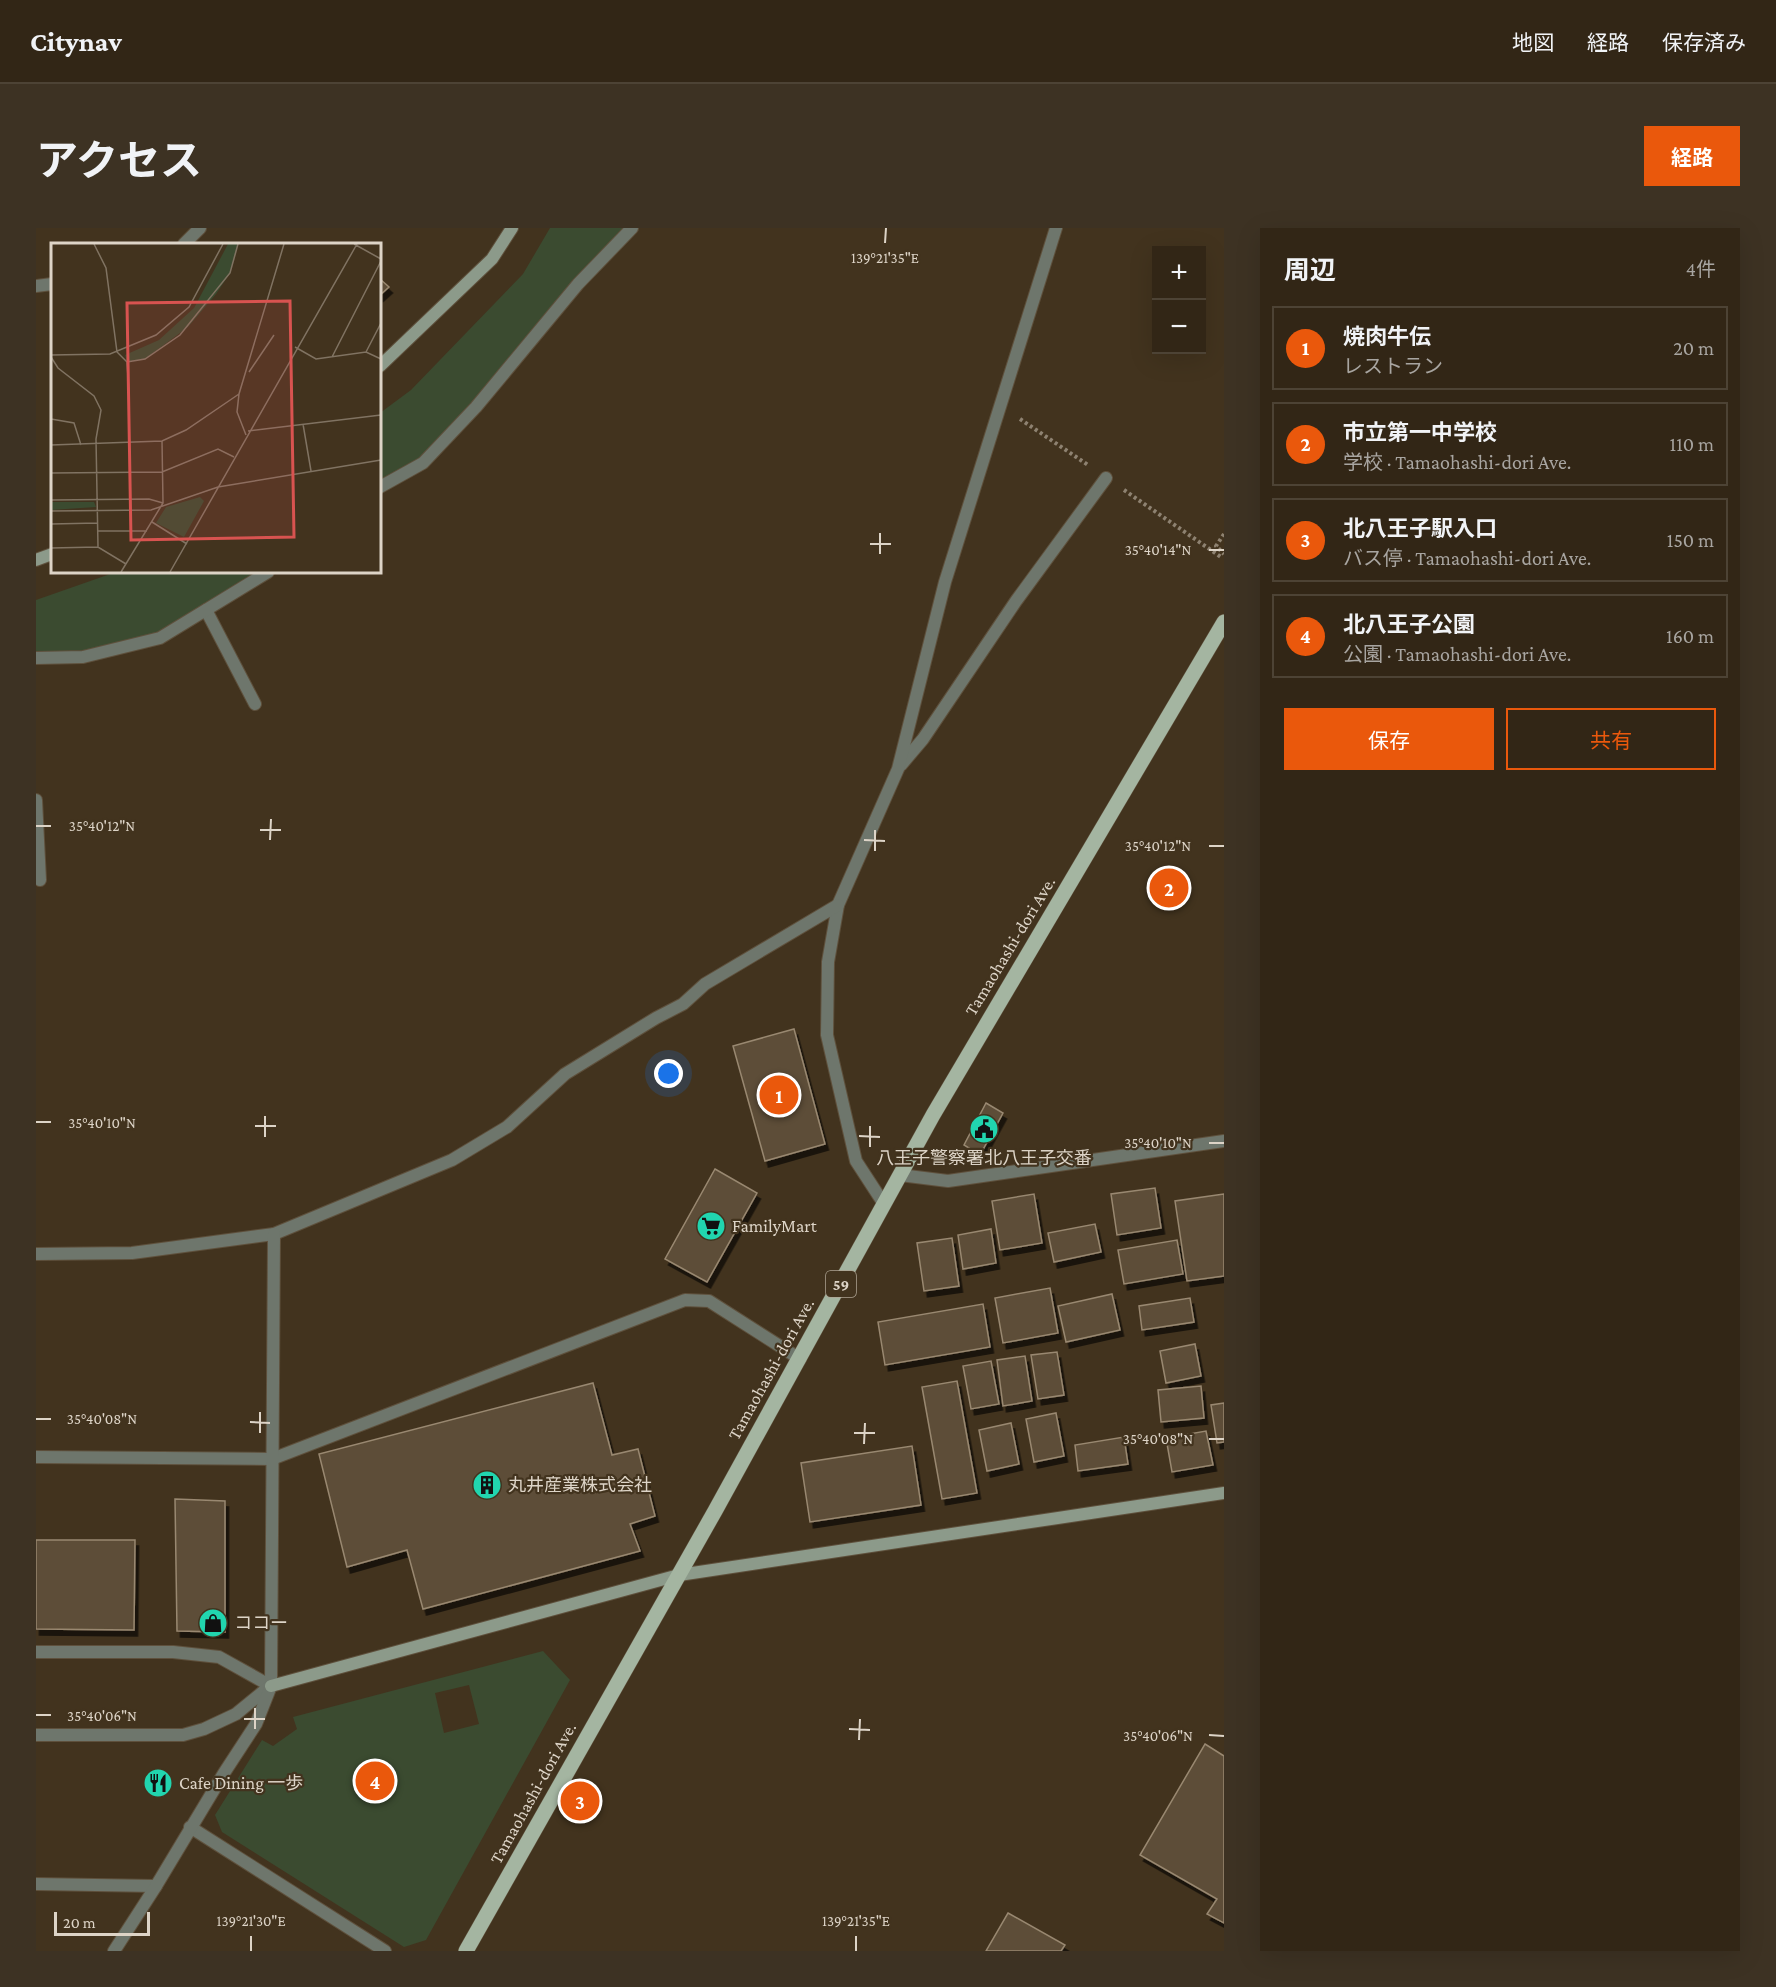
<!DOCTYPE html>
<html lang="ja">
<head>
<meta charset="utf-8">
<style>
  :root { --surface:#322616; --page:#3d3223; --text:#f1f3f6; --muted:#a8a5a1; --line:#4d4335; --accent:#ea580c }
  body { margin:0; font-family:"Crimson Pro","Noto Sans JP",serif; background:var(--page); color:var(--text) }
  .controls { position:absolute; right:18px; top:18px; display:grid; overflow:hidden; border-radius:0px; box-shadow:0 6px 24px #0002 }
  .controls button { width:54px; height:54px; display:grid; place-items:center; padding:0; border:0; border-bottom:2px solid var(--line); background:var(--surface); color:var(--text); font:30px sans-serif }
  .scale { position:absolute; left:18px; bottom:15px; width:96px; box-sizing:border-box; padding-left:6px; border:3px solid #ddd4c7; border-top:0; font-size:16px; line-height:21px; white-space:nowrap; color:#ddd4c7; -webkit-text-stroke:4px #42331e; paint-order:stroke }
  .you { position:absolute; left:633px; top:846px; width:21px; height:21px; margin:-15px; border:4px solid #fff; border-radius:50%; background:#1a73e8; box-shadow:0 0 0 9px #1a73e833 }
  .badge { display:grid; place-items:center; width:39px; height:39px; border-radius:50%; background:var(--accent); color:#fff; font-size:20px; font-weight:700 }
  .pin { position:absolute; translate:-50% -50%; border:3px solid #fff; box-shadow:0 2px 6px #0006 }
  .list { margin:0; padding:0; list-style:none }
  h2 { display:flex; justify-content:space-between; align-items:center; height:78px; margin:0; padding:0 24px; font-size:26px }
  h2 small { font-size:20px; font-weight:400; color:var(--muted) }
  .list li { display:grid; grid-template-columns:39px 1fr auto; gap:18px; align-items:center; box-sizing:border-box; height:84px; margin:0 12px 12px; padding:0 12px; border:2px solid var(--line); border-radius:0px }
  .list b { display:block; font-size:22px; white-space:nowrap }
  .list p { margin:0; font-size:20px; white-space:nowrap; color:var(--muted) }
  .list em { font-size:20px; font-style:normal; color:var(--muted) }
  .actions { display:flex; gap:12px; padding:18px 24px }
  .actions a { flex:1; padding:14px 0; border:2px solid var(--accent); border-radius:0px; text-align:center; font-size:21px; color:var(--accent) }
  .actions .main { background:var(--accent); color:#fff }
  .map { position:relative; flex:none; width:1188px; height:1723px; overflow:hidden; border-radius:0px }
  header { display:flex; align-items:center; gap:36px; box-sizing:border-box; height:84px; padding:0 30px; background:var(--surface); border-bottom:2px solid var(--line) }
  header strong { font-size:28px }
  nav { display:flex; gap:33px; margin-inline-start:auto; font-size:21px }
  .intro { display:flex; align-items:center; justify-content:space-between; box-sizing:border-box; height:144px; padding:0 36px }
  h1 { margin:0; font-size:42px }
  .button { padding:15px 27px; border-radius:0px; background:var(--accent); color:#fff; font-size:21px; font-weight:700 }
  main { display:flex; gap:36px; padding:0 36px }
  aside { flex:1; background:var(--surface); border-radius:0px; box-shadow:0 6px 24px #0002 }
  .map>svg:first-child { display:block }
  .green { fill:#3b4b30; fill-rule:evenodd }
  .building { fill:#5d4e37; stroke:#998871; stroke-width:1.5; filter:url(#shadow) }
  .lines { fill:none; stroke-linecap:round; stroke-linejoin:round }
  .lane-casing { stroke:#5e503c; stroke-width:14 }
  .street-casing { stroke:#5e503c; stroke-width:14 }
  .secondary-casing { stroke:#5e503c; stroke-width:14 }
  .primary-casing { stroke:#5e503c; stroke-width:16 }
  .path { stroke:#8e8271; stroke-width:4; stroke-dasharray:3 3; stroke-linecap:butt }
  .lane { stroke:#6e766c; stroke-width:12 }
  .street { stroke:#6e766c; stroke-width:12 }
  .secondary { stroke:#8c9a8a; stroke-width:12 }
  .primary { stroke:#a4b5a1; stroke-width:15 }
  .ticks { fill:none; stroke:#ddd4c7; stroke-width:2 }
  .labels { text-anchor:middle; stroke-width:4.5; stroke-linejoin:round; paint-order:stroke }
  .shield { fill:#42331e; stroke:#aea494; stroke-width:1.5 }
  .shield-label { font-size:16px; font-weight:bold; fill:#ddd4c7 }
  .street-label { font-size:18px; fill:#ddd4c7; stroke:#42331e }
  .poi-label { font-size:18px; fill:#ddd4c7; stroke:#42331e; text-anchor:start }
  .inset-road { fill:none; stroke:#807362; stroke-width:1.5 }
  .view { fill:#d85350; fill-opacity:0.15; stroke:#d85350; stroke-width:3 }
  .inset-edge { fill:none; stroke:#ddd4c7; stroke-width:3 }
  .ticks-label { font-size:15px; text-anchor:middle; fill:#ddd4c7; stroke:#42331e; stroke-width:4.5; stroke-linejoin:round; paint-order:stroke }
</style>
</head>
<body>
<header>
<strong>Citynav</strong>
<nav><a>地図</a><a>経路</a><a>保存済み</a></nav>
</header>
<div class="intro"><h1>アクセス</h1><a class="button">経路</a></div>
<main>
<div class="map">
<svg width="1188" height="1723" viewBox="0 0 1188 1723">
  <defs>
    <filter id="shadow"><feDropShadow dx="3.5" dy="6" stdDeviation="0" flood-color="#0009"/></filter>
  </defs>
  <rect width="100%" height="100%" fill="#42331e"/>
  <g class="green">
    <path d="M514 0H596L387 235 344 259V185L375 162 487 46Z"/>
    <path d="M80 344H232L124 410 47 429 0 430V372Z"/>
    <path d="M507 1423 534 1452 390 1712 368 1719 186 1604 179 1587 226 1512 237 1518 261 1501 257 1489ZM433 1457 443 1496 408 1505 399 1465Z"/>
  </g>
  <g class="building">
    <path d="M344 51 353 59 344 67Z"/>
    <path d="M758 801 789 916 729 933 697 818Z"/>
    <path d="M950 875 967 885 944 927 928 917Z"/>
    <path d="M679 941 721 965 671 1054 629 1031Z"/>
    <path d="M1119 960 1125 1000 1081 1007 1075 966Z"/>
    <path d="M998 966 1006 1015 964 1022 956 973Z"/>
    <path d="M1188 966V1048L1151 1053 1139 973Z"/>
    <path d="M1059 996 1065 1024 1018 1034 1012 1005Z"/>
    <path d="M955 1001 960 1035 927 1041 922 1007Z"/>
    <path d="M916 1010 923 1058 888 1063 881 1015Z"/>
    <path d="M1141 1012 1147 1046 1088 1056 1082 1022Z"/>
    <path d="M1014 1060 1022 1105 967 1115 959 1070Z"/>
    <path d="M1076 1066 1084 1102 1030 1114 1022 1078Z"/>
    <path d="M1154 1070 1158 1094 1106 1102 1103 1078Z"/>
    <path d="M947 1076 954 1119 849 1137 842 1094Z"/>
    <path d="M1159 1116 1165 1148 1130 1155 1124 1123Z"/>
    <path d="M1021 1124 1028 1167 1002 1171 995 1127Z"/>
    <path d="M989 1128 996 1173 967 1178 961 1132Z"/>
    <path d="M955 1133 963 1176 935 1181 927 1138Z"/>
    <path d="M921 1153 941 1265 906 1271 886 1159Z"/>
    <path d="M557 1155 576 1227 602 1221 619 1288 594 1296 604 1323 387 1381 371 1322 311 1339 283 1226Z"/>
    <path d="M1165 1158 1168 1190 1125 1194 1122 1162Z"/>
    <path d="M1188 1175V1214L1181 1215 1175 1177Z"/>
    <path d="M1020 1185 1028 1228 998 1234 990 1191Z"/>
    <path d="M975 1195 983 1236 951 1243 943 1202Z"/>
    <path d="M1170 1203 1177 1237 1136 1244 1130 1210Z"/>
    <path d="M1088 1209 1092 1236 1042 1243 1039 1217Z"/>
    <path d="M876 1218 885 1277 774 1294 765 1235Z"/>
    <path d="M139 1271 189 1273V1404L141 1403Z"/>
    <path d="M0 1312H99L98 1402 0 1401Z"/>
    <path d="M1169 1516 1188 1528V1695L1171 1686 1181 1671 1104 1627Z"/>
    <path d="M972 1685 1029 1717 1025 1723H950Z"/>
  </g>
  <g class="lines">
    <g class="lane-casing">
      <g id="lane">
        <path d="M148 16 164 0"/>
        <path d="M0 58 16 56"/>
      </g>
    </g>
    <g class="street-casing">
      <g id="street">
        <path d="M344 259 387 235 440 179 542 56 596 0"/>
        <path d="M170 382 219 476"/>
        <path d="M0 430 47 429 124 410 232 344"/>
        <path d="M865 537 887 511 980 373 1070 250"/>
        <path d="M0 572 4 652"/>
        <path d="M864 947 912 953 1188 913"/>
        <path d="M848 976 820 933 791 807 792 734 802 677 862 541 909 354 1020 0"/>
        <path d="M0 1026 96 1025 238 1006 416 932 471 899 529 846 620 790 647 776 669 756 802 677"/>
        <path d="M0 1229 236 1231 649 1072 673 1073 764 1131"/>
        <path d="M0 1424H137L183 1429 235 1458"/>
        <path d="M0 1507H147L168 1501 200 1486 234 1458"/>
        <path d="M154 1599 349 1723"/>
        <path d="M0 1656 120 1658"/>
        <path d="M78 1723 120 1658 188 1545 220 1496 235 1458 238 1006"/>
      </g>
    </g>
    <g class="secondary-casing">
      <g id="secondary">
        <path d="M344 138 456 31 476 0"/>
        <path d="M0 332 16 326"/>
        <path d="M235 1458 643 1347 1188 1265"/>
      </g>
    </g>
    <g class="primary-casing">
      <path id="primary" d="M430 1723 679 1283 897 887 1188 394"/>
    </g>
    <g class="path">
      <path d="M984 191 1052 237"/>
      <path d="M1088 262 1185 329"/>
      <path d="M1188 306 1180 318 1188 326"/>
    </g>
    <use href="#lane" class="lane"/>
    <use href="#street" class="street"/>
    <use href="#secondary" class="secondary"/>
    <use href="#primary" class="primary"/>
  </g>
  <path class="ticks" d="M849 15 850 0M834 316H855M1173 322H1188M844 326V305M0 598H15M224 602H245M234 612 235 591M828 612 849 613M1173 618H1188M839 623V602M0 894H15M219 898H240M823 908 844 909M229 909V888M1173 915H1188M834 919V898M0 1191H15M214 1194 234 1195M224 1205V1184M818 1205H839M1173 1211H1188M828 1216 829 1195M0 1487H15M208 1491H229M219 1501V1480M813 1501 834 1502M1173 1507 1188 1508M823 1512 824 1491M215 1723V1708M820 1723V1708"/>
  <defs>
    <g id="civic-disc" transform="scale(1.5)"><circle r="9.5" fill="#21d5af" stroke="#42331e"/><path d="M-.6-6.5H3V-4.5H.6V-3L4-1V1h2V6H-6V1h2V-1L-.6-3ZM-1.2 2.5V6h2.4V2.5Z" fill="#111"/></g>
    <g id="supermarket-disc" transform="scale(1.5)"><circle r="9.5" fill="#21d5af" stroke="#42331e"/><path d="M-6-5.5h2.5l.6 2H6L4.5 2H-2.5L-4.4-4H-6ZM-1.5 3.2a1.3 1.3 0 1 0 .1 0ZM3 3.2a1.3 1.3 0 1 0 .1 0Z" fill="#111"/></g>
    <g id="building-disc" transform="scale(1.5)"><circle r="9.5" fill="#21d5af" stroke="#42331e"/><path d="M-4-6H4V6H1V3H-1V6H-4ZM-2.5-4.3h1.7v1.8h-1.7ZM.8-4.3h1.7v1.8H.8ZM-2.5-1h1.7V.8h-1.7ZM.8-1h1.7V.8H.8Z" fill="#111"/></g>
    <g id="shop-disc" transform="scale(1.5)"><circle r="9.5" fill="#21d5af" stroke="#42331e"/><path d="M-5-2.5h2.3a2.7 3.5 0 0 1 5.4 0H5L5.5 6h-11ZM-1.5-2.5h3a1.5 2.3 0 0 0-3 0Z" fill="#111"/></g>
    <g id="restaurant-disc" transform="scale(1.5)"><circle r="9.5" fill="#21d5af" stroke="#42331e"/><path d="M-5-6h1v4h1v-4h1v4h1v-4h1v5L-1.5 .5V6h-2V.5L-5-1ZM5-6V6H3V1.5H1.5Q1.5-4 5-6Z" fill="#111"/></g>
  </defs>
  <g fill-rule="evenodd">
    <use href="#civic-disc" x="948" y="901"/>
    <use href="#supermarket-disc" x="675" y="998"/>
    <use href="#building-disc" x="451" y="1257"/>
    <use href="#shop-disc" x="177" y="1395"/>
    <use href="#restaurant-disc" x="122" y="1555"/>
  </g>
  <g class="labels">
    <rect class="shield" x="790" y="1043" width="30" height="26" rx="4.5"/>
    <g class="shield-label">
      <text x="805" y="1062">59</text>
    </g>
    <g class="street-label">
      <text transform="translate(974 718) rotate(-59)" y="6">Tamaohashi-dori Ave.</text>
      <text transform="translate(735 1141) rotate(-61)" y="6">Tamaohashi-dori Ave.</text>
      <text transform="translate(497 1565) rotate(-61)" y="6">Tamaohashi-dori Ave.</text>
    </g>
    <g class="poi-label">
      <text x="948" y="936" text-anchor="middle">八王子警察署北八王子交番</text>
      <text x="696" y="1004">FamilyMart</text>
      <text x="472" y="1263">丸井産業株式会社</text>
      <text x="198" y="1401">ココー</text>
      <text x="143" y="1561">Cafe Dining 一歩</text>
    </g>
  </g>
  <g transform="translate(15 15)">
    <rect width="330" height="330" fill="#42331e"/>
    <path d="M177 1H187L179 30 165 51 137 84 94 116 76 119 74 112 108 97 143 65ZM149 254 153 258 133 294 105 280 115 264ZM0 259H43L45 264 0 267Z" fill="#3b4b30"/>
    <path class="inset-road" d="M43 1 55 25 66 109 76 119 94 116 129 92 179 30 187 1M303 1 330 16M244 104 265 116 315 109 330 116M315 109 330 80M0 112 59 111 105 92 138 64 172 1M0 114 7 125 43 153 50 167 45 196 47 304M281 114 330 18M76 119 78 150M198 129 223 92M0 176 23 180 30 202M252 181 260 228M197 188 330 172M195 192 186 169 188 151 233 1M0 202 111 198 135 187 188 151M0 230 111 229 167 206 183 214M0 257 98 256 112 260M0 268 100 267 167 244 330 217M101 279 136 301M0 281 47 280M47 288H96M0 305 47 304 75 321M70 329 112 260 111 198M119 329 306 1"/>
    <path class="view" d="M239 58 243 294 80 297 76 60Z"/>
    <rect width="330" height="330" class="inset-edge"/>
  </g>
  <g class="ticks-label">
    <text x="849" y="35">139°21'35"E</text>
    <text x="1122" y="327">35°40'14"N</text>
    <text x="66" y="603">35°40'12"N</text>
    <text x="1122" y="623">35°40'12"N</text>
    <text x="66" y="900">35°40'10"N</text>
    <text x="1122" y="920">35°40'10"N</text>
    <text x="66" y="1196">35°40'08"N</text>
    <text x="1122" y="1216">35°40'08"N</text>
    <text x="66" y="1493">35°40'06"N</text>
    <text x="1122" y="1513">35°40'06"N</text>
    <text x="215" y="1698">139°21'30"E</text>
    <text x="820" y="1698">139°21'35"E</text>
  </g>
</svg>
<div class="controls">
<button>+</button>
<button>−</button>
</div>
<div class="scale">20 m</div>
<div class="you"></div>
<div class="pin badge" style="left:743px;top:867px">1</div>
<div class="pin badge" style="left:1133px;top:660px">2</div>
<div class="pin badge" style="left:544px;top:1573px">3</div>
<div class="pin badge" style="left:339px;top:1553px">4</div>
</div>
<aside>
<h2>周辺<small>4件</small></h2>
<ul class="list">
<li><span class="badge">1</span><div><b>焼肉牛伝</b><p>レストラン</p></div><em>20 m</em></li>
<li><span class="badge">2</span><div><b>市立第一中学校</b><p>学校 · Tamaohashi-dori Ave.</p></div><em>110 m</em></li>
<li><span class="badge">3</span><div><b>北八王子駅入口</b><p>バス停 · Tamaohashi-dori Ave.</p></div><em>150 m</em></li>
<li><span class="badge">4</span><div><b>北八王子公園</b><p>公園 · Tamaohashi-dori Ave.</p></div><em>160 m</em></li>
</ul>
<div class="actions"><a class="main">保存</a><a>共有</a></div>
</aside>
</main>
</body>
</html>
